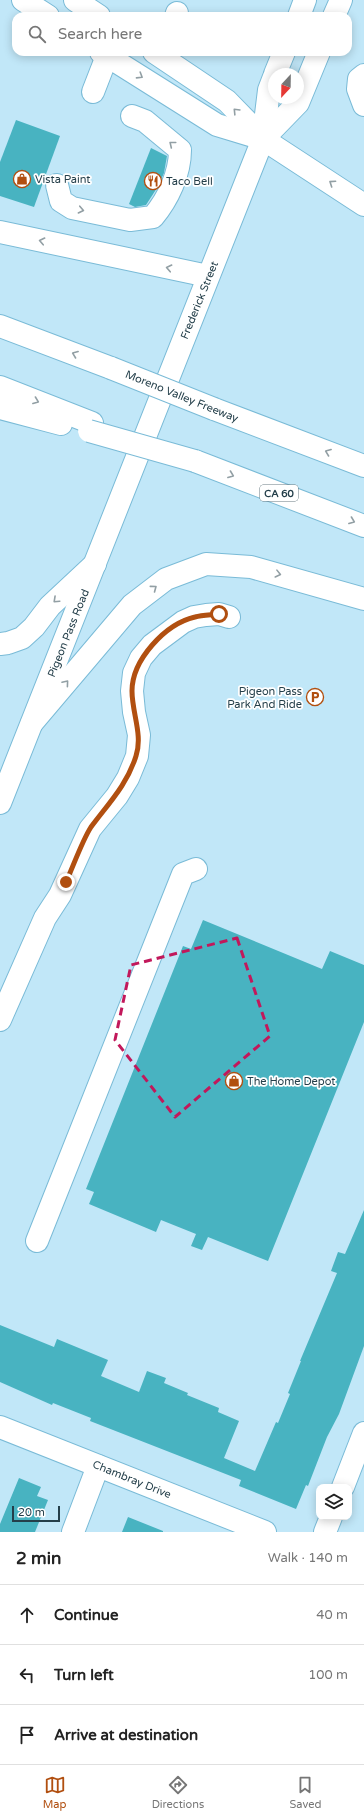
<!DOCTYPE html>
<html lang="en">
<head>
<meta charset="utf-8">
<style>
  :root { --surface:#fff; --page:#f2f2f2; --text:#222; --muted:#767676; --line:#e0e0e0; --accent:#b14f10 }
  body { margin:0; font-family:"Varela Round",sans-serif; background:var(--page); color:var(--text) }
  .controls { position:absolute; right:12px; bottom:12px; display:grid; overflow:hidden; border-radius:8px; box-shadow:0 2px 10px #0003 }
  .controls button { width:36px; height:36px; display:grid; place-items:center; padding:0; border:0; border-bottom:1px solid var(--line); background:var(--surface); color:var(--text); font:20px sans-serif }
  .compass { position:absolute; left:268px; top:68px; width:36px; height:36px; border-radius:50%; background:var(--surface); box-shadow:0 2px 10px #0003; rotate:202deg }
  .scale { position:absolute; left:12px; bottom:10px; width:48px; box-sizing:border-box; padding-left:4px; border:2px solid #243f4a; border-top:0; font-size:11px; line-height:14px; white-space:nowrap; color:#243f4a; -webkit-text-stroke:3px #fff; paint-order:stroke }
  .stop { position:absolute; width:12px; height:12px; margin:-9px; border:3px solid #b14f10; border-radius:50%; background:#fff }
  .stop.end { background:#b14f10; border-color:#fff; box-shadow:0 1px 4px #0008 }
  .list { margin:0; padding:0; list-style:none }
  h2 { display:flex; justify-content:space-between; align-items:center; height:52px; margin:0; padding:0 16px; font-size:17px }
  h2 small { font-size:13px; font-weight:400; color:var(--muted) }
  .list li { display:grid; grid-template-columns:26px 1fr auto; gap:12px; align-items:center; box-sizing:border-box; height:60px; padding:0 16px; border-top:1px solid var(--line) }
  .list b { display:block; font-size:15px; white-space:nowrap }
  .list em { font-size:13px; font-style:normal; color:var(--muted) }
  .icon { flex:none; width:22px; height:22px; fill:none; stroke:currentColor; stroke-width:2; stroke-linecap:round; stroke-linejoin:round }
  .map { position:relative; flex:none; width:364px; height:1532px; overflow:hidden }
  .search { position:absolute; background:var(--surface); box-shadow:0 2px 10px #0003; left:12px; right:12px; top:12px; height:44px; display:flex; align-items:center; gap:10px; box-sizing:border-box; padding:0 14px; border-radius:12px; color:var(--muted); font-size:15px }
  .sheet { height:232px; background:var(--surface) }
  nav { display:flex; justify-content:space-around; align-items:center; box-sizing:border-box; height:56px; border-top:1px solid var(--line); background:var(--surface); font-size:11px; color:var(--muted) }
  nav a { display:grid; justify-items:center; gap:2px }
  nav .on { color:var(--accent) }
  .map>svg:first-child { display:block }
  .building { fill:#48b3c1 }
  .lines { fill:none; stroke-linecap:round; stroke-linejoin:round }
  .minor-casing { stroke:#7abbd7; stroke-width:24 }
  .major-casing { stroke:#7abbd7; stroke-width:24 }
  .highway-casing { stroke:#7abbd7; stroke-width:24 }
  .minor { stroke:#fff; stroke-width:22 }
  .major { stroke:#fff; stroke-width:22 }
  .highway { stroke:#fff; stroke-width:22 }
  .highway-bridge-casing { stroke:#7abbd7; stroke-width:24; stroke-linecap:butt }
  .highway-bridge { stroke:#fff; stroke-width:22 }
  .oneway { stroke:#929fa4 }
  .route { stroke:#b14f10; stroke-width:5 }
  .marked { fill:none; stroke:#c2185b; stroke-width:3; stroke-dasharray:8 5; stroke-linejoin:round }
  .labels { text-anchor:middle; stroke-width:3.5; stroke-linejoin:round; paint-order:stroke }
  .shield { fill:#fff; stroke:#667980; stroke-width:1 }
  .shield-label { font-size:10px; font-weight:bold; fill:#243f4a }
  .poi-label { font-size:11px; fill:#243f4a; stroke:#fff; text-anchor:start }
  .street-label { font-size:11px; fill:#243f4a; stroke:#fff }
</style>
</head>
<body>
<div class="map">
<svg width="364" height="1532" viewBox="0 0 364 1532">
  <rect width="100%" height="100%" fill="#c1e7f8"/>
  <g class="building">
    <path d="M16 120 60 136 34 207 0 196V162Z"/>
    <path d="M151 148 167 156 164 173 157 188 146 205 135 207 129 204Z"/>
    <path d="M203 920 322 969 330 951 364 965V1022L268 1261 208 1237 202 1250 191 1246 196 1234 161 1220 156 1232 89 1204 94 1192 86 1189 183 946 191 949Z"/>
    <path d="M364 1210V1346L339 1414 327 1437 308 1486 306 1485 296 1509 239 1486 241 1480 90 1421 91 1418 53 1403 52 1405 0 1382V1325L54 1347 57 1339 108 1360 101 1376 139 1392 147 1371 166 1378 164 1383 188 1393 187 1395 219 1408 218 1412 239 1421 224 1458 255 1471 276 1422 278 1423 290 1394 288 1393 301 1361H300L337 1273 331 1271 338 1252 345 1254Z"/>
    <path d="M19 1478 41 1487 37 1496 48 1500 35 1532H0V1524Z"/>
    <path d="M128 1517 163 1531V1532H122Z"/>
  </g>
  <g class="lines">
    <g class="minor-casing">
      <g id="minor">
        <path d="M176 16 177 13"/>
        <path d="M364 75 359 79 358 89 364 105"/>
        <path d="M93 92 107 56"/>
        <path d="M57 185 61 201 72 208 130 220 153 217C168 199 180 174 180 150L145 121 132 116"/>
        <path d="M0 1020 45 918 60 895 90 829 117 796 128 778 137 756 139 735 134 712 132 691 134 673 141 658 152 645 183 622 194 617 206 615 219 614 229 617"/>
        <path d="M37 1241 183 874 196 869"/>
        <path d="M0 1427 265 1532"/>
        <path d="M343 1487 364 1433"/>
        <path d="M73 1532 98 1466"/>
        <path d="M325 1532 331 1517"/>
      </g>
    </g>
    <g class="major-casing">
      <g id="major">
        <path d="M23 0 48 16"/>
        <path d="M75 0 99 16"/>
        <path d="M299 16 305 0"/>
        <path d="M334 16 341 0"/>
        <path d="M101 52 217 125 263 139"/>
        <path d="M154 52 227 101 263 138"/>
        <path d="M275 74 284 52"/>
        <path d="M263 139 298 103 319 52"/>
        <path d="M0 803 263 139 269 90 274 77"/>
      </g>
    </g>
    <g class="highway-casing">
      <g id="highway">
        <path d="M263 139 364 205"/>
        <path d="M0 232 208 276"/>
        <path d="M0 326 111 368"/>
        <path d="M0 387 92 423"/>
        <path d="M0 408 61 424"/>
        <path d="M214 409 364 466"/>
        <path d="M195 461 364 526"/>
        <path d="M0 644 8 643 22 638 34 627 50 606 95 564"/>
        <path d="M32 723 132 605 166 579 206 564 251 567 364 599"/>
      </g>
    </g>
    <use href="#minor" class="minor"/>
    <use href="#major" class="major"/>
    <use href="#highway" class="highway"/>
    <g class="highway-bridge-casing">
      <g id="highway-bridge">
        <path d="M111 368 214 409"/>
        <path d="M89 431 195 461"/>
      </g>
    </g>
    <use href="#highway-bridge" class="highway-bridge"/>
  </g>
  <defs><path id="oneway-chevron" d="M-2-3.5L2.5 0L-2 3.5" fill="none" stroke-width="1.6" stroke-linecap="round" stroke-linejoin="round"/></defs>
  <g class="oneway">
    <use href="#oneway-chevron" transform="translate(140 76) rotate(32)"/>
    <use href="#oneway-chevron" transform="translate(236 111) rotate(-134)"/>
    <use href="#oneway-chevron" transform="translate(172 144) rotate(-141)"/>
    <use href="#oneway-chevron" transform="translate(332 183) rotate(-146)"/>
    <use href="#oneway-chevron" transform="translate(81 210) rotate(12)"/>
    <use href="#oneway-chevron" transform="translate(42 241) rotate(-168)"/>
    <use href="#oneway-chevron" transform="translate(169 268) rotate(-168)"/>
    <use href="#oneway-chevron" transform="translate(75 354) rotate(-159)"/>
    <use href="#oneway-chevron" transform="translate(36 401) rotate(21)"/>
    <use href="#oneway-chevron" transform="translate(328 452) rotate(-159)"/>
    <use href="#oneway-chevron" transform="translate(231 475) rotate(21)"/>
    <use href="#oneway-chevron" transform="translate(352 521) rotate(21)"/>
    <use href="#oneway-chevron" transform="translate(278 574) rotate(14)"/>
    <use href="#oneway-chevron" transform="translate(154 588) rotate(-37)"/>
    <use href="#oneway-chevron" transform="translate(56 600) rotate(137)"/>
    <use href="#oneway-chevron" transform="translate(66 683) rotate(-50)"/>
  </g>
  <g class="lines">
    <path class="route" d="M66 882C73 867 82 841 91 827 108 804 127 785 136 756 143 735 132 713 132 691 132 660 165 624 195 617 202 615 211 615 219 614"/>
  </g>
  <path class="marked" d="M237 938 270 1036 175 1117 115 1040 131 965Z"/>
  <defs>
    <g id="shop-ring" transform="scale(0.9)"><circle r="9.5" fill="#fff" stroke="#b14f10" stroke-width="1.5"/><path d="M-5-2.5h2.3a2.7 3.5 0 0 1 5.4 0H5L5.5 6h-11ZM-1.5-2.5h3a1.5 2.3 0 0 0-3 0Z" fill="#b14f10"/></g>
    <g id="restaurant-ring" transform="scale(0.9)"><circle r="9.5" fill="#fff" stroke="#b14f10" stroke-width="1.5"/><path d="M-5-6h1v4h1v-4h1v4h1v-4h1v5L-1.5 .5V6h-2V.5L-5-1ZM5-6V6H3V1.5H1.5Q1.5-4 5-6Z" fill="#b14f10"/></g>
    <g id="parking-ring" transform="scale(0.9)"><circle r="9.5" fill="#fff" stroke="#b14f10" stroke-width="1.5"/><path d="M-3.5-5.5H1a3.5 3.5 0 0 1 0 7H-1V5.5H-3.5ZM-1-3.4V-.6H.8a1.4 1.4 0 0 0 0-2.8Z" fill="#b14f10"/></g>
  </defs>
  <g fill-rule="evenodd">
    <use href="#shop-ring" x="22" y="179"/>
    <use href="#restaurant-ring" x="153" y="181"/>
    <use href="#parking-ring" x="315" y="697"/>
    <use href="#shop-ring" x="234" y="1081"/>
  </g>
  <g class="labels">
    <rect class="shield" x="260" y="485" width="38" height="16" rx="3"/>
    <g class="shield-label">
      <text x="279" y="497">CA 60</text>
    </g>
    <g class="poi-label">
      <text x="35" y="183">Vista Paint</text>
      <text x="166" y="185">Taco Bell</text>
      <text x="302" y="695" text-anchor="end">Pigeon Pass<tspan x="302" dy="13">Park And Ride</tspan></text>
      <text x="247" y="1085">The Home Depot</text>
    </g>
    <g class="street-label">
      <text transform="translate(199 300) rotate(-68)" y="4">Frederick Street</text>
      <text transform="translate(182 396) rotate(22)" y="4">Moreno Valley Freeway</text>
      <text transform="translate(68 633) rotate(-68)" y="4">Pigeon Pass Road</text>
      <text transform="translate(132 1479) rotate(22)" y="4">Chambray Drive</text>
    </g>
  </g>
</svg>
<div class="controls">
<button><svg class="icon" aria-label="layers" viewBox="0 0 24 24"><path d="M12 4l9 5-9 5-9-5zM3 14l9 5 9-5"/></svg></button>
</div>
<svg class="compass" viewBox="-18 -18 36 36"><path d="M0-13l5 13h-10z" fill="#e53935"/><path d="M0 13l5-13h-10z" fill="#767676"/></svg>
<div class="scale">20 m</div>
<div class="stop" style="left:219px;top:614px"></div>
<div class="stop end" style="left:66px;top:882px"></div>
<div class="search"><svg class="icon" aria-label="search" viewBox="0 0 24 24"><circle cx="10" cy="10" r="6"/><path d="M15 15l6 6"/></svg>Search here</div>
</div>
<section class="sheet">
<h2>2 min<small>Walk · 140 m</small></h2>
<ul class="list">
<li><svg class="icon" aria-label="ahead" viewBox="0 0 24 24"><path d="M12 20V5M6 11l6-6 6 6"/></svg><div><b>Continue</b></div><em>40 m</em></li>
<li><svg class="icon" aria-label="left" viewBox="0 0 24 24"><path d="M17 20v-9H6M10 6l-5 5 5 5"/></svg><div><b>Turn left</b></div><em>100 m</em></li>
<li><svg class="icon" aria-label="arrive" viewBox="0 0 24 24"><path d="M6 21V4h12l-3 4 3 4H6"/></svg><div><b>Arrive at destination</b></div></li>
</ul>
</section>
<nav>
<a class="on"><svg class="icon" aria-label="map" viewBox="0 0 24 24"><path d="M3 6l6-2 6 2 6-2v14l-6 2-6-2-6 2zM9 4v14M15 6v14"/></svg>Map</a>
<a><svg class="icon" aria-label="directions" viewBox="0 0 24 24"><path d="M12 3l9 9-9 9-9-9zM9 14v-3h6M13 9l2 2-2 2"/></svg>Directions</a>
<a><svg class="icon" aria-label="saved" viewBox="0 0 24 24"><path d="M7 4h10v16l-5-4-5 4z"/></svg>Saved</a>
</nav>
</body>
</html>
